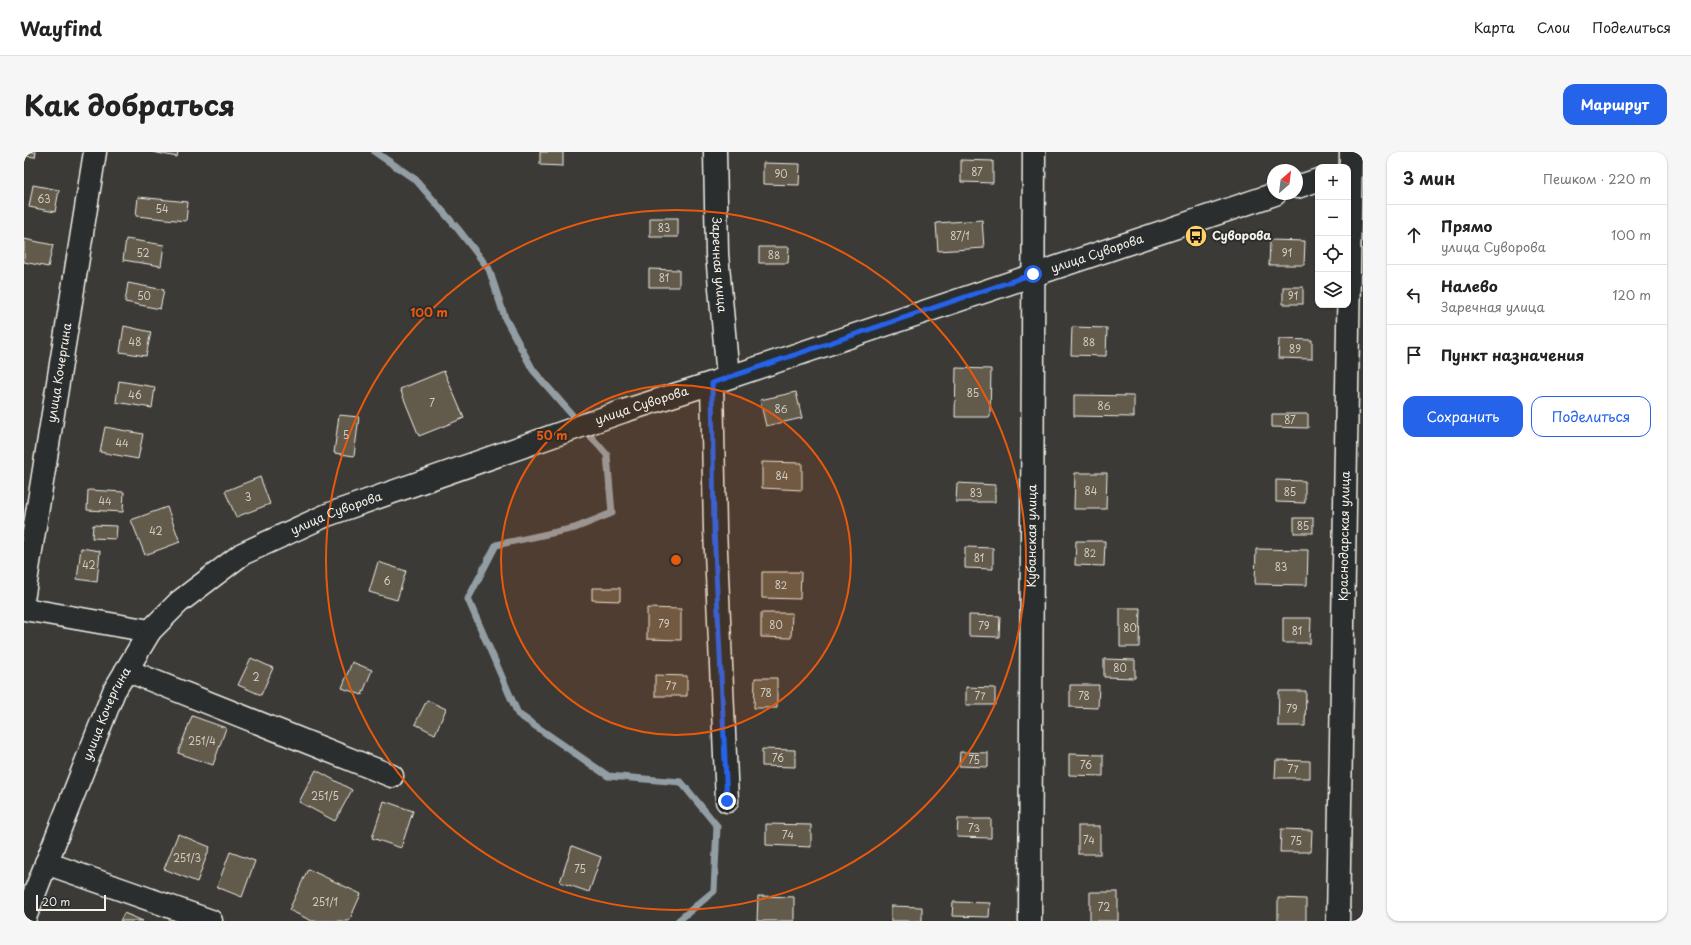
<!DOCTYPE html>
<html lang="ru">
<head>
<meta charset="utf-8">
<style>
  :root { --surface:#fff; --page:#f6f6f6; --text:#222; --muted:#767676; --line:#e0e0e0; --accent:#2563eb }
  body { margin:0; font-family:"Playpen Sans",sans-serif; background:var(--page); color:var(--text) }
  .controls { position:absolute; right:12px; top:12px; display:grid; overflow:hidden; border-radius:8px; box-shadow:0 1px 3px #0004 }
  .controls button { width:36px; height:36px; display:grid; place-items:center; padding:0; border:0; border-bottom:1px solid var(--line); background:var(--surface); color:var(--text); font:20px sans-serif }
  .compass { position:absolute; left:1243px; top:12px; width:36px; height:36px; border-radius:50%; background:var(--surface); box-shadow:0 1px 3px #0004; rotate:28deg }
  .scale { position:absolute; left:12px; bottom:10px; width:70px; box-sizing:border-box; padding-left:4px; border:2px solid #f4f1e8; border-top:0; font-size:11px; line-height:14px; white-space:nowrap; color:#f4f1e8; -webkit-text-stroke:3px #2a2d2e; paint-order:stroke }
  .stop { position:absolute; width:12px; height:12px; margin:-9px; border:3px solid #2563eb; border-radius:50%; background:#fff }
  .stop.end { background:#2563eb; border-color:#fff; box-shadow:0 1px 4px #0008 }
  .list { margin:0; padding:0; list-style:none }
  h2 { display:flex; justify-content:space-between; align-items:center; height:52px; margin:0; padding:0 16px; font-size:17px }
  h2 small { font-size:13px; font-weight:400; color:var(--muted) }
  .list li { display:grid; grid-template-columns:26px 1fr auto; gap:12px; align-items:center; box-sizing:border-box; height:60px; padding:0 16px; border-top:1px solid var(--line) }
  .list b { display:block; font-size:15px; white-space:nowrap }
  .list p { margin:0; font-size:13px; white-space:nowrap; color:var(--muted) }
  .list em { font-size:13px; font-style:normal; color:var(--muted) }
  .actions { display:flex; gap:8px; padding:12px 16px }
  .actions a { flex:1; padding:9px 0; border:1px solid var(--accent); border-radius:12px; text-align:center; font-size:14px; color:var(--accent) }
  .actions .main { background:var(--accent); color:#fff }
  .icon { flex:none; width:22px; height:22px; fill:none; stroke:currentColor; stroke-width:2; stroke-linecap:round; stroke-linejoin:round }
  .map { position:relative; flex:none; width:1339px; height:769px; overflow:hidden; border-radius:12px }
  header { display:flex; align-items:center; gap:24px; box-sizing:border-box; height:56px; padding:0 20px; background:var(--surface); border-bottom:1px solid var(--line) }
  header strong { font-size:19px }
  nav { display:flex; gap:22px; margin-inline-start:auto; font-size:14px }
  .intro { display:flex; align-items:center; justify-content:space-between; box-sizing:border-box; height:96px; padding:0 24px }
  h1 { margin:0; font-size:28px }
  .button { padding:10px 18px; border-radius:12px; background:var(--accent); color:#fff; font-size:14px; font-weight:700 }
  main { display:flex; gap:24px; padding:0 24px }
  aside { flex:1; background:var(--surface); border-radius:12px; box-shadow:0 1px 3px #0004 }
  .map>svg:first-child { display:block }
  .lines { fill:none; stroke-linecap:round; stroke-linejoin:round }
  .stream { stroke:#939ea4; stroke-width:7 }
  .building { fill:#625a4b; stroke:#f4f1e8 }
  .minor-casing { stroke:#f4f1e8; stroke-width:25 }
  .minor { stroke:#2a2d2e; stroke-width:22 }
  .route { stroke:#2563eb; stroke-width:5 }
  .ring { fill:none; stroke:#e8590c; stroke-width:2 }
  .labels { text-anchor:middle; stroke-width:4; stroke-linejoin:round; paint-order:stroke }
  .number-label { font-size:10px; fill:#d0cbc1 }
  .poi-label { font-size:12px; font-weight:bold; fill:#f4f1e8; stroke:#2a2d2e; text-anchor:start }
  .street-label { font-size:12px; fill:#f4f1e8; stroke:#2a2d2e }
  .centre { fill:#e8590c; stroke:#2a2d2e; stroke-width:2 }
  .ring-label { font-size:12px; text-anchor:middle; font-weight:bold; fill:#e8590c; stroke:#2a2d2e; stroke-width:4; stroke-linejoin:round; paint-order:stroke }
</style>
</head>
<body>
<header>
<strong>Wayfind</strong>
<nav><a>Карта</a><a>Слои</a><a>Поделиться</a></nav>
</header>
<div class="intro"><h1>Как добраться</h1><a class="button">Маршрут</a></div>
<main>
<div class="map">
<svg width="1339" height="769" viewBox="0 0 1339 769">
  <rect width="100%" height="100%" fill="#3b3a37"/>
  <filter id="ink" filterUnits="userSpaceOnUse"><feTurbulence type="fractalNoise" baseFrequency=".025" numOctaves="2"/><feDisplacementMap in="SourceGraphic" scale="8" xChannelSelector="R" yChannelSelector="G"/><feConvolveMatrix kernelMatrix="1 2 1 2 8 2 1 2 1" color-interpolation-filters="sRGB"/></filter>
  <g filter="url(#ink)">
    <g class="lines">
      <path class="stream" d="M351 0 392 28 434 77 465 117 481 166 509 218 583 303 588 361 551 376 472 393 444 447 494 562 584 624 657 630 693 674 690 739 654 769"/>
    </g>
    <g class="building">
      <path d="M0 0H12L11 5 0 4Z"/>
      <path d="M129 0H154L153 5Z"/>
      <path d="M516 0H539V14L516 13Z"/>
      <path d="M937 8 969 9V31L937 30Z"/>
      <path d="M739 11 776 12 775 33 739 32Z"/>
      <path d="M9 33 35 38 31 60 5 55Z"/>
      <path d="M114 45 164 50 162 69 112 64Z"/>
      <rect x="626" y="66" width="28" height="19"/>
      <path d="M958 68 960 96 914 99 912 71Z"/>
      <path d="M0 87 29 93 24 115 0 110Z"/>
      <path d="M102 87 140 93 137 114 99 108Z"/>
      <path d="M1246 88 1281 89 1280 113H1245Z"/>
      <path d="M735 95H765L764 111H735Z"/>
      <path d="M625 117 655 118V135H625Z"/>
      <path d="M104 131 140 138 136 157 101 150Z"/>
      <rect x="1259" y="135" width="20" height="17"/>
      <path d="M100 174 127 180 122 204 96 200Z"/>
      <path d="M1048 175 1083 176 1082 204 1047 203Z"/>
      <path d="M1255 187 1288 188V207L1254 206Z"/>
      <path d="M932 216 967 217 966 265H931Z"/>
      <path d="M420 219 440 266 395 284 376 237Z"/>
      <path d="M95 229 131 235 128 256 92 250Z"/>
      <path d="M772 240 778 266 742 274 736 248Z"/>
      <path d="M1050 243 1110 244V265L1050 264Z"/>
      <path d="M1248 262H1284V276L1248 275Z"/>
      <path d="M315 263 335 265 330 304 310 301Z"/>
      <path d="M81 275 119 282 114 307 76 300Z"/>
      <path d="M738 310 778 311V338L738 336Z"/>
      <path d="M1051 321H1083L1082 357H1050Z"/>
      <path d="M236 325 246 352 212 365 201 339Z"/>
      <path d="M1252 328 1281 329V351L1252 350Z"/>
      <path d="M933 331 971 333V350H932Z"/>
      <path d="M64 338 100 340 99 360 63 358Z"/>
      <path d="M143 355 156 390 121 403 107 368Z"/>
      <rect x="1270" y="366" width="19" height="15"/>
      <path d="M69 373 93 374 92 387 68 386Z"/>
      <path d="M1052 389H1081L1080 414 1051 413Z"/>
      <path d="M941 395 969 396V417L941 416Z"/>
      <path d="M57 396 76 399 73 430 53 427Z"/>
      <path d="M1232 397 1284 398 1283 433 1231 432Z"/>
      <path d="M354 410 382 419 373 448 345 440Z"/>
      <path d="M738 420H777L776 447 738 446Z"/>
      <path d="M568 436H596V449L568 448Z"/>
      <path d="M623 456 657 457V488L623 487Z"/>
      <path d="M1096 456H1116L1115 495H1096Z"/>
      <path d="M737 461H768L767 486 737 485Z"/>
      <path d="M945 463 976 464 975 485 945 484Z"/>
      <path d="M1259 466H1287L1286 491H1259Z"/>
      <path d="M227 506 249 516 237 543 214 533Z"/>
      <path d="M1080 507 1111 508V526L1080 525Z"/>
      <path d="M328 510 348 518 338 543 318 536Z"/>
      <path d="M631 523 663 524V544H631Z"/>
      <path d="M731 526H753V556H730Z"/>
      <path d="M1046 533H1075L1074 556 1046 555Z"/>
      <path d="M942 535 971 536V553H942Z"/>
      <path d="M1255 539H1282L1281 574H1254Z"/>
      <path d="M403 548 422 557 411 582 391 572Z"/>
      <path d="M168 564 202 576 189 613 154 601Z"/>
      <path d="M738 597 771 598V615L738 614Z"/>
      <path d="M936 600 964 601V615L935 614Z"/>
      <path d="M1045 602 1079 603V624L1045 623Z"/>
      <path d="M1252 608 1286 609V626H1251Z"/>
      <path d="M292 618 328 638 311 669 275 650Z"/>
      <path d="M360 649 389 659 377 696 348 686Z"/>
      <path d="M934 667H967V686L933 685Z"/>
      <path d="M742 672 787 673V695L742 693Z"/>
      <rect x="1054" y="674" width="22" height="28"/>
      <path d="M1257 677 1288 678 1287 700H1256Z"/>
      <path d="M154 682 186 695 173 730 140 717Z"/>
      <path d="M548 694 577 705 565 740 536 730Z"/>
      <path d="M206 700 231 709 218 745 193 735Z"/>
      <path d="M284 717 337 742 325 769H288L265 758Z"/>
      <rect x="1066" y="740" width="28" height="29"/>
      <path d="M734 744 770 745V769H733Z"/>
      <path d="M1254 746 1282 747V769H1254Z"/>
      <path d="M929 750 966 751 965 765 928 764Z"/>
      <path d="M867 754 898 755V769H867Z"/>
      <path d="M100 761 119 769H96Z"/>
    </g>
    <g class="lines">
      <g class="minor-casing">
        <g id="minor">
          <path id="s1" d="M691 0 693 102 704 225"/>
          <path d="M1273 35 1294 28"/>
          <path d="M688 231 691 377 703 649"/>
          <path id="s2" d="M0 442 71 0"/>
          <path d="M0 457 126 479"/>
          <path d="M102 518 368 624"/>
          <path d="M22 711 187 769"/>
          <path id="s3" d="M0 768 90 539 126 479 155 450 218 402 303 363 600 259 688 231 1251 42"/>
          <path id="s4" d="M1006 769 1010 0"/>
          <path id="s5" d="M1314 769 1327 0"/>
        </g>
      </g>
      <use href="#minor" class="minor"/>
    </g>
  </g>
  <g class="lines" filter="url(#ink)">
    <path class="route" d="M703 649 690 377 688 231 1009 122"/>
  </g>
  <circle cx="652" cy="408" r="175" fill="#e8590c" fill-opacity=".12"/>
  <g class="ring">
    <circle cx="652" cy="408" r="175"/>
    <circle cx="652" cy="408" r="350"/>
  </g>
  <defs>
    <g id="bus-disc" transform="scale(1.15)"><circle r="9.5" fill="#ffd166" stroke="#2a2d2e"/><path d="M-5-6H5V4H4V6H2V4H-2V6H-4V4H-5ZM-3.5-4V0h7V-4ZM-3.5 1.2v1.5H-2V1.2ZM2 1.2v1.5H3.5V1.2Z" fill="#111"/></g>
  </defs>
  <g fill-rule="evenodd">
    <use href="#bus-disc" x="1172" y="84"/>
  </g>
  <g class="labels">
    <g class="number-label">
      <text x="953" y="24">87</text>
      <text x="757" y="26">90</text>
      <text x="20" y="51">63</text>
      <text x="138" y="61">54</text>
      <text x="640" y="80">83</text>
      <text x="936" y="88">87/1</text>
      <text x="119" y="105">52</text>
      <text x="1263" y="105">91</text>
      <text x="750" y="107">88</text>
      <text x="640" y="130">81</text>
      <text x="120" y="148">50</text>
      <text x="1269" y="148">91</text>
      <text x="111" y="194">48</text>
      <text x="1065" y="194">88</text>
      <text x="1271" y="201">89</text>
      <text x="949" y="245">85</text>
      <text x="111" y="247">46</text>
      <text x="408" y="255">7</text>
      <text x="1080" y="258">86</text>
      <text x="757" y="261">86</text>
      <text x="1266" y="272">87</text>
      <text x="322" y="287">5</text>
      <text x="98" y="295">44</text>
      <text x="758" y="328">84</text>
      <text x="1067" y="343">84</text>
      <text x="1266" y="344">85</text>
      <text x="952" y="345">83</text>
      <text x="224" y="349">3</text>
      <text x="81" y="353">44</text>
      <text x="1279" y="378">85</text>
      <text x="132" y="383">42</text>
      <text x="1066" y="405">82</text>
      <text x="955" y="410">81</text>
      <text x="65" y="417">42</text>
      <text x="1257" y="419">83</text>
      <text x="363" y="433">6</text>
      <text x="757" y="437">82</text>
      <text x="640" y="476">79</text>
      <text x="752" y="477">80</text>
      <text x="960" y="478">79</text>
      <text x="1106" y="480">80</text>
      <text x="1273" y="483">81</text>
      <text x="1096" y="520">80</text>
      <text x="232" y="529">2</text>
      <text x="647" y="538">77</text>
      <text x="742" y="545">78</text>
      <text x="956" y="548">77</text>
      <text x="1060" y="548">78</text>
      <text x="1268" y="561">79</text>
      <text x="178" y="593">251/4</text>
      <text x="754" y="610">76</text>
      <text x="950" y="612">75</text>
      <text x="1062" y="617">76</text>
      <text x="1269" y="621">77</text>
      <text x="301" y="648">251/5</text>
      <text x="950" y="680">73</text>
      <text x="764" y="687">74</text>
      <text x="1065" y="692">74</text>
      <text x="1272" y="693">75</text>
      <text x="163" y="710">251/3</text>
      <text x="556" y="721">75</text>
      <text x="301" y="754">251/1</text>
      <text x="1080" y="759">72</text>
    </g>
    <g class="poi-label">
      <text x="1188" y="88">Суворова</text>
    </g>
    <g class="street-label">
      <text dy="4" stroke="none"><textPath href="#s3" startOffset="1343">улица Суворова</textPath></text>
      <text dy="4" stroke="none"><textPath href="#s1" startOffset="113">Заречная улица</textPath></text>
      <text dy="4" stroke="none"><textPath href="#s2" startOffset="224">улица Кочергина</textPath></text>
      <text dy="4" stroke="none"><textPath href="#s3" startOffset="863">улица Суворова</textPath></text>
      <text dy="4" stroke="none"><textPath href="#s3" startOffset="539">улица Суворова</textPath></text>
      <text dy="4" stroke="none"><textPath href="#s4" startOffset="385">Кубанская улица</textPath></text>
      <text dy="4" stroke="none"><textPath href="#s5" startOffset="385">Краснодарская улица</textPath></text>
      <text dy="4" stroke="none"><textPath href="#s3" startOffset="222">улица Кочергина</textPath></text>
    </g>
  </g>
  <circle cx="652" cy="408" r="6" class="centre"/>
  <g class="ring-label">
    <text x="405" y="165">100 m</text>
    <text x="528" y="288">50 m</text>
  </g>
</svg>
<div class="controls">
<button>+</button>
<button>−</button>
<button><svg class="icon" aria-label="locate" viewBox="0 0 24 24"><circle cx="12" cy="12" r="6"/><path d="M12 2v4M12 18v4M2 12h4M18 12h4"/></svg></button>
<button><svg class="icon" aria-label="layers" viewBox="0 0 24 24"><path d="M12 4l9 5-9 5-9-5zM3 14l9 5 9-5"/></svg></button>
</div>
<svg class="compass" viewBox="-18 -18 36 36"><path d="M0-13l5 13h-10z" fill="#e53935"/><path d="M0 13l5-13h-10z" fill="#767676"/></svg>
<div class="scale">20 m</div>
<div class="stop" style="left:1009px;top:122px"></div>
<div class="stop end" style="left:703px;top:649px"></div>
</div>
<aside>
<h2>3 мин<small>Пешком · 220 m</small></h2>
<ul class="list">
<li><svg class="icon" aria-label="ahead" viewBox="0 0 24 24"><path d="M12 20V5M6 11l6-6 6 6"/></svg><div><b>Прямо</b><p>улица Суворова</p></div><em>100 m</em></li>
<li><svg class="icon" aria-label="left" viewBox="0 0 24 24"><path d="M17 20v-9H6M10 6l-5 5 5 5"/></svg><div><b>Налево</b><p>Заречная улица</p></div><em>120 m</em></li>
<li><svg class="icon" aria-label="arrive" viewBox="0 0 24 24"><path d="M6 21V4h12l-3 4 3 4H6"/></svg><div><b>Пункт назначения</b></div></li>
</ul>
<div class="actions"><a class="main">Сохранить</a><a>Поделиться</a></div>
</aside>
</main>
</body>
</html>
